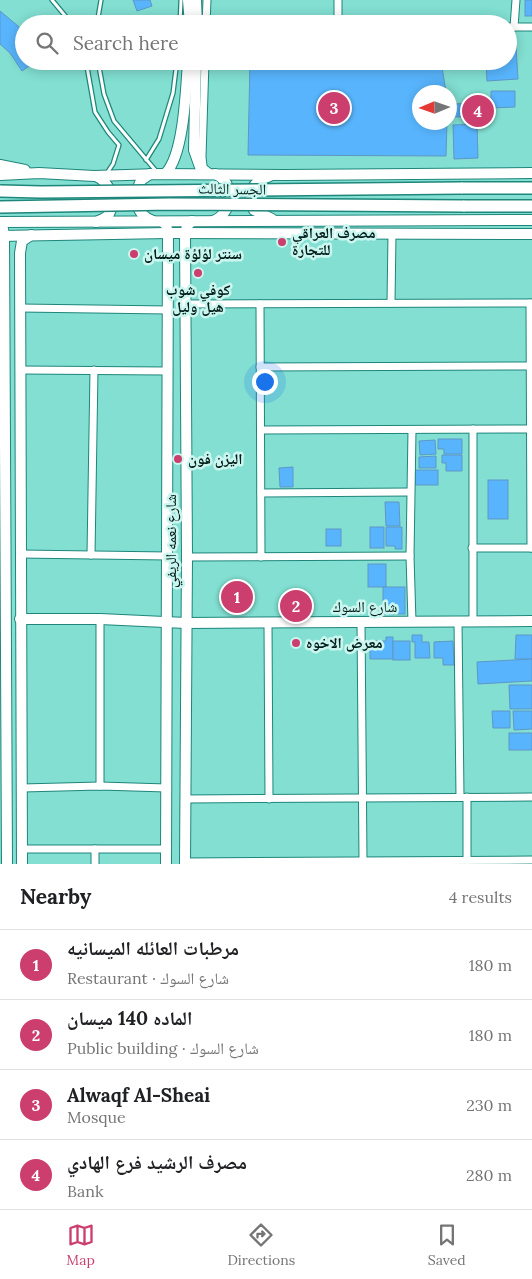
<!DOCTYPE html>
<html lang="en">
<head>
<meta charset="utf-8">
<style>
  :root { --surface:#fff; --page:#f2f2f2; --text:#202124; --muted:#757577; --line:#e0e0e0; --accent:#cb3e6d }
  body { margin:0; font-family:Lora,"Noto Naskh Arabic",serif; background:var(--page); color:var(--text) }
  .compass { position:absolute; left:412px; top:85px; width:45px; height:45px; border-radius:50%; background:var(--surface); box-shadow:0 2px 12px #0003; rotate:268deg }
  .you { position:absolute; left:264px; top:381px; width:18px; height:18px; margin:-12px; border:4px solid #fff; border-radius:50%; background:#1a73e8; box-shadow:0 0 0 8px #1a73e833 }
  .badge { display:grid; place-items:center; width:32px; height:32px; border-radius:50%; background:var(--accent); color:#fff; font-size:16px; font-weight:700 }
  .pin { position:absolute; translate:-50% -50%; border:2px solid #fff; box-shadow:0 1px 5px #0006 }
  .list { margin:0; padding:0; list-style:none }
  h2 { display:flex; justify-content:space-between; align-items:center; height:65px; margin:0; padding:0 20px; font-size:21px }
  h2 small { font-size:16px; font-weight:400; color:var(--muted) }
  .list li { display:grid; grid-template-columns:32px 1fr auto; gap:15px; align-items:center; box-sizing:border-box; height:70px; padding:0 20px; border-top:1px solid var(--line) }
  .list b { display:block; font-size:19px; white-space:nowrap }
  .list p { margin:0; font-size:16px; white-space:nowrap; color:var(--muted) }
  .list em { font-size:16px; font-style:normal; color:var(--muted) }
  .icon { flex:none; width:28px; height:28px; fill:none; stroke:currentColor; stroke-width:2; stroke-linecap:round; stroke-linejoin:round }
  .map { position:relative; flex:none; width:532px; height:864px; overflow:hidden }
  .search { position:absolute; background:var(--surface); box-shadow:0 2px 12px #0003; left:15px; right:15px; top:15px; height:55px; display:flex; align-items:center; gap:12px; box-sizing:border-box; padding:0 18px; border-radius:28px; color:var(--muted); font-size:19px }
  .sheet { height:345px; background:var(--surface) }
  nav { display:flex; justify-content:space-around; align-items:center; box-sizing:border-box; height:70px; border-top:1px solid var(--line); background:var(--surface); font-size:14px; color:var(--muted) }
  nav a { display:grid; justify-items:center; gap:2px }
  nav .on { color:var(--accent) }
  .map>svg:first-child { display:block }
  .building { fill:#58b5fd; stroke:#5e97c5 }
  .lines { fill:none; stroke-linecap:round; stroke-linejoin:round }
  .lane-casing { stroke:#1e867b; stroke-width:5.5 }
  .street-casing { stroke:#1e867b; stroke-width:9 }
  .secondary-casing { stroke:#1e867b; stroke-width:12 }
  .primary-casing { stroke:#1e867b; stroke-width:14 }
  .lane { stroke:#fff; stroke-width:3 }
  .street { stroke:#fff; stroke-width:7 }
  .secondary { stroke:#fff; stroke-width:10 }
  .primary { stroke:#fff; stroke-width:11 }
  .primary-bridge-casing { stroke:#1e867b; stroke-width:14; stroke-linecap:butt }
  .primary-bridge { stroke:#fff; stroke-width:11 }
  .poi-dot { fill:#cb3e6d; stroke:#cbf6ef; stroke-width:2 }
  .labels { text-anchor:middle; stroke-width:5; stroke-linejoin:round; paint-order:stroke }
  .street-label { font-size:15px; fill:#001d1a; stroke:#cbf6ef }
  .poi-label { font-size:15px; font-weight:bold; fill:#001d1a; stroke:#cbf6ef; text-anchor:start }
</style>
</head>
<body>
<div class="map">
<svg width="532" height="864" viewBox="0 0 532 864">
  <rect width="100%" height="100%" fill="#82dfd2"/>
  <g class="building">
    <path d="M133 0H150L152 6 137 11Z"/>
    <rect x="525" y="0" width="7" height="16"/>
    <path d="M0 11 24 31V61H38L35 67 29 66 22 71 10 53 0 44Z"/>
    <path d="M516 46 518 79 487 81 486 61H508V47Z"/>
    <path d="M250 61H441L446 92H420V122H447L446 156 248 155Z"/>
    <path d="M491 91H515V107L491 108Z"/>
    <path d="M483 103 484 116 453 117 452 104Z"/>
    <path d="M477 124 478 158 454 159 453 125Z"/>
    <path d="M438 439H462V454H444V449H438Z"/>
    <path d="M435 440 436 454 420 455 419 441Z"/>
    <path d="M442 455H462V471H446V463H442Z"/>
    <path d="M436 456V468H419V457Z"/>
    <path d="M293 467V487H280L279 468Z"/>
    <rect x="415" y="470" width="23" height="15"/>
    <rect x="488" y="480" width="20" height="39"/>
    <path d="M385 502H399L400 526H386Z"/>
    <rect x="370" y="527" width="14" height="21"/>
    <path d="M386 527H402V549H395V546H386Z"/>
    <rect x="326" y="529" width="15" height="17"/>
    <rect x="368" y="564" width="18" height="23"/>
    <rect x="383" y="587" width="22" height="27"/>
    <path d="M412 635H422V642H429L430 658H415V642H412Z"/>
    <path d="M516 635H532V659H515Z"/>
    <path d="M386 637H393V659H370V641H386Z"/>
    <rect x="393" y="641" width="17" height="19"/>
    <path d="M453 641 454 665H443V658H434V642Z"/>
    <path d="M532 659V681L478 684 477 662Z"/>
    <path d="M509 685H532V709H510Z"/>
    <path d="M492 711H510V728H493Z"/>
    <path d="M513 711H532V729L514 730Z"/>
    <rect x="509" y="733" width="23" height="17"/>
  </g>
  <g class="lines">
    <g class="lane-casing">
      <g id="lane">
        <path d="M52 0 72 24"/>
        <path d="M88 24 98 19"/>
        <path d="M97 24 101 0"/>
        <path d="M180 24 181 0"/>
        <path d="M86 61 95 112 108 132 119 145 113 164 107 173"/>
        <path d="M98 61 104 94 114 121 156 171"/>
        <path d="M146 160 159 139 173 93 177 61"/>
      </g>
    </g>
    <g class="street-casing">
      <g id="street">
        <path d="M338 0V16L342 24"/>
        <path d="M206 24 207 0"/>
        <path d="M508 27H532"/>
        <path d="M514 27 516 0"/>
        <path d="M203 166 202 157 205 61"/>
        <path d="M391 303 392 234"/>
        <path d="M530 303 531 548"/>
        <path d="M185 304 532 303"/>
        <path d="M260 304 261 557"/>
        <path d="M20 308 168 310"/>
        <path d="M260 367 532 366"/>
        <path d="M20 370 167 371"/>
        <path d="M473 429V622"/>
        <path d="M261 430 531 429"/>
        <path d="M412 430 410 556 412 622"/>
        <path d="M261 493 410 492"/>
        <path d="M472 548H532"/>
        <path d="M20 554 168 556"/>
        <path d="M91 555 94 370"/>
        <path d="M187 557 410 556"/>
        <path d="M361 622 363 861"/>
        <path d="M458 622 460 797"/>
        <path d="M268 623 269 799"/>
        <path d="M100 786V619"/>
        <path d="M22 788 100 786 167 788"/>
        <path d="M467 797V860"/>
        <path d="M185 799 532 797"/>
        <path d="M22 849H166"/>
        <path d="M95 849V864"/>
        <path d="M185 862 532 860"/>
      </g>
    </g>
    <g class="secondary-casing">
      <g id="secondary">
        <path d="M188 0 190 24"/>
        <path d="M196 0 197 24"/>
        <path d="M196 61 194 150 200 167 209 174"/>
        <path d="M0 165 25 170"/>
        <path d="M166 173C184 154 186 89 188 61"/>
        <path d="M150 174 141 180C134 196 134 214 153 221"/>
        <path d="M0 175 39 173 94 176 159 174 284 175 532 173"/>
        <path d="M270 176C252 182 246 192 254 210L272 219"/>
        <path d="M213 221C233 214 236 182 215 174"/>
        <path d="M0 222 532 220"/>
        <path d="M96 222C100 220 107 218 109 214 117 200 109 182 96 176"/>
        <path d="M163 222 166 225 168 233 166 864"/>
        <path d="M0 225 3 229 4 236 7 864"/>
        <path d="M0 236 168 233 532 234"/>
        <path d="M20 619H100L186 623 532 621"/>
        <path d="M22 864 20 253 22 241 31 235"/>
        <path d="M185 864 187 557 185 234 187 226 192 221"/>
      </g>
    </g>
    <g class="primary-casing">
      <g id="primary">
        <path d="M461 188H532"/>
        <path d="M463 206H532"/>
      </g>
    </g>
    <use href="#lane" class="lane"/>
    <use href="#street" class="street"/>
    <use href="#secondary" class="secondary"/>
    <use href="#primary" class="primary"/>
    <g class="primary-bridge-casing">
      <g id="primary-bridge">
        <path d="M0 191 41 192 461 188"/>
        <path d="M0 207 170 204 463 206"/>
      </g>
    </g>
    <use href="#primary-bridge" class="primary-bridge"/>
  </g>
  <g class="poi-dot">
    <circle cx="282" cy="242" r="5"/>
    <circle cx="134" cy="254" r="5"/>
    <circle cx="198" cy="273" r="5"/>
    <circle cx="178" cy="459" r="5"/>
    <circle cx="296" cy="643" r="5"/>
  </g>
  <g class="labels">
    <g class="street-label">
      <text transform="translate(232 189) rotate(1)" y="5">الجسر الثالث</text>
      <text transform="translate(171 541) rotate(-90)" y="5">شارع نعمه الريفي</text>
      <text x="365" y="612">شارع السوك</text>
    </g>
    <g class="poi-label">
      <text x="292" y="238">مصرف العراقي<tspan x="292" dy="17">للتجارة</tspan></text>
      <text x="144" y="259">سنتر لؤلؤة ميسان</text>
      <text x="198" y="295" text-anchor="middle">كوفي شوب<tspan x="198" dy="17">هيل وليل</tspan></text>
      <text x="188" y="464">اليزن فون</text>
      <text x="306" y="648">معرض الاخوه</text>
    </g>
  </g>
</svg>
<svg class="compass" viewBox="-18 -18 36 36"><path d="M0-13l5 13h-10z" fill="#e53935"/><path d="M0 13l5-13h-10z" fill="#757577"/></svg>
<div class="you"></div>
<div class="pin badge" style="left:237px;top:597px">1</div>
<div class="pin badge" style="left:296px;top:606px">2</div>
<div class="pin badge" style="left:334px;top:108px">3</div>
<div class="pin badge" style="left:478px;top:111px">4</div>
<div class="search"><svg class="icon" aria-label="search" viewBox="0 0 24 24"><circle cx="10" cy="10" r="6"/><path d="M15 15l6 6"/></svg>Search here</div>
</div>
<section class="sheet">
<h2>Nearby<small>4 results</small></h2>
<ul class="list">
<li><span class="badge">1</span><div><b>مرطبات العائله الميسانيه</b><p>Restaurant · شارع السوك</p></div><em>180 m</em></li>
<li><span class="badge">2</span><div><b>الماده 140 ميسان</b><p>Public building · شارع السوك</p></div><em>180 m</em></li>
<li><span class="badge">3</span><div><b>Alwaqf Al-Sheai</b><p>Mosque</p></div><em>230 m</em></li>
<li><span class="badge">4</span><div><b>مصرف الرشيد فرع الهادي</b><p>Bank</p></div><em>280 m</em></li>
</ul>
</section>
<nav>
<a class="on"><svg class="icon" aria-label="map" viewBox="0 0 24 24"><path d="M3 6l6-2 6 2 6-2v14l-6 2-6-2-6 2zM9 4v14M15 6v14"/></svg>Map</a>
<a><svg class="icon" aria-label="directions" viewBox="0 0 24 24"><path d="M12 3l9 9-9 9-9-9zM9 14v-3h6M13 9l2 2-2 2"/></svg>Directions</a>
<a><svg class="icon" aria-label="saved" viewBox="0 0 24 24"><path d="M7 4h10v16l-5-4-5 4z"/></svg>Saved</a>
</nav>
</body>
</html>
